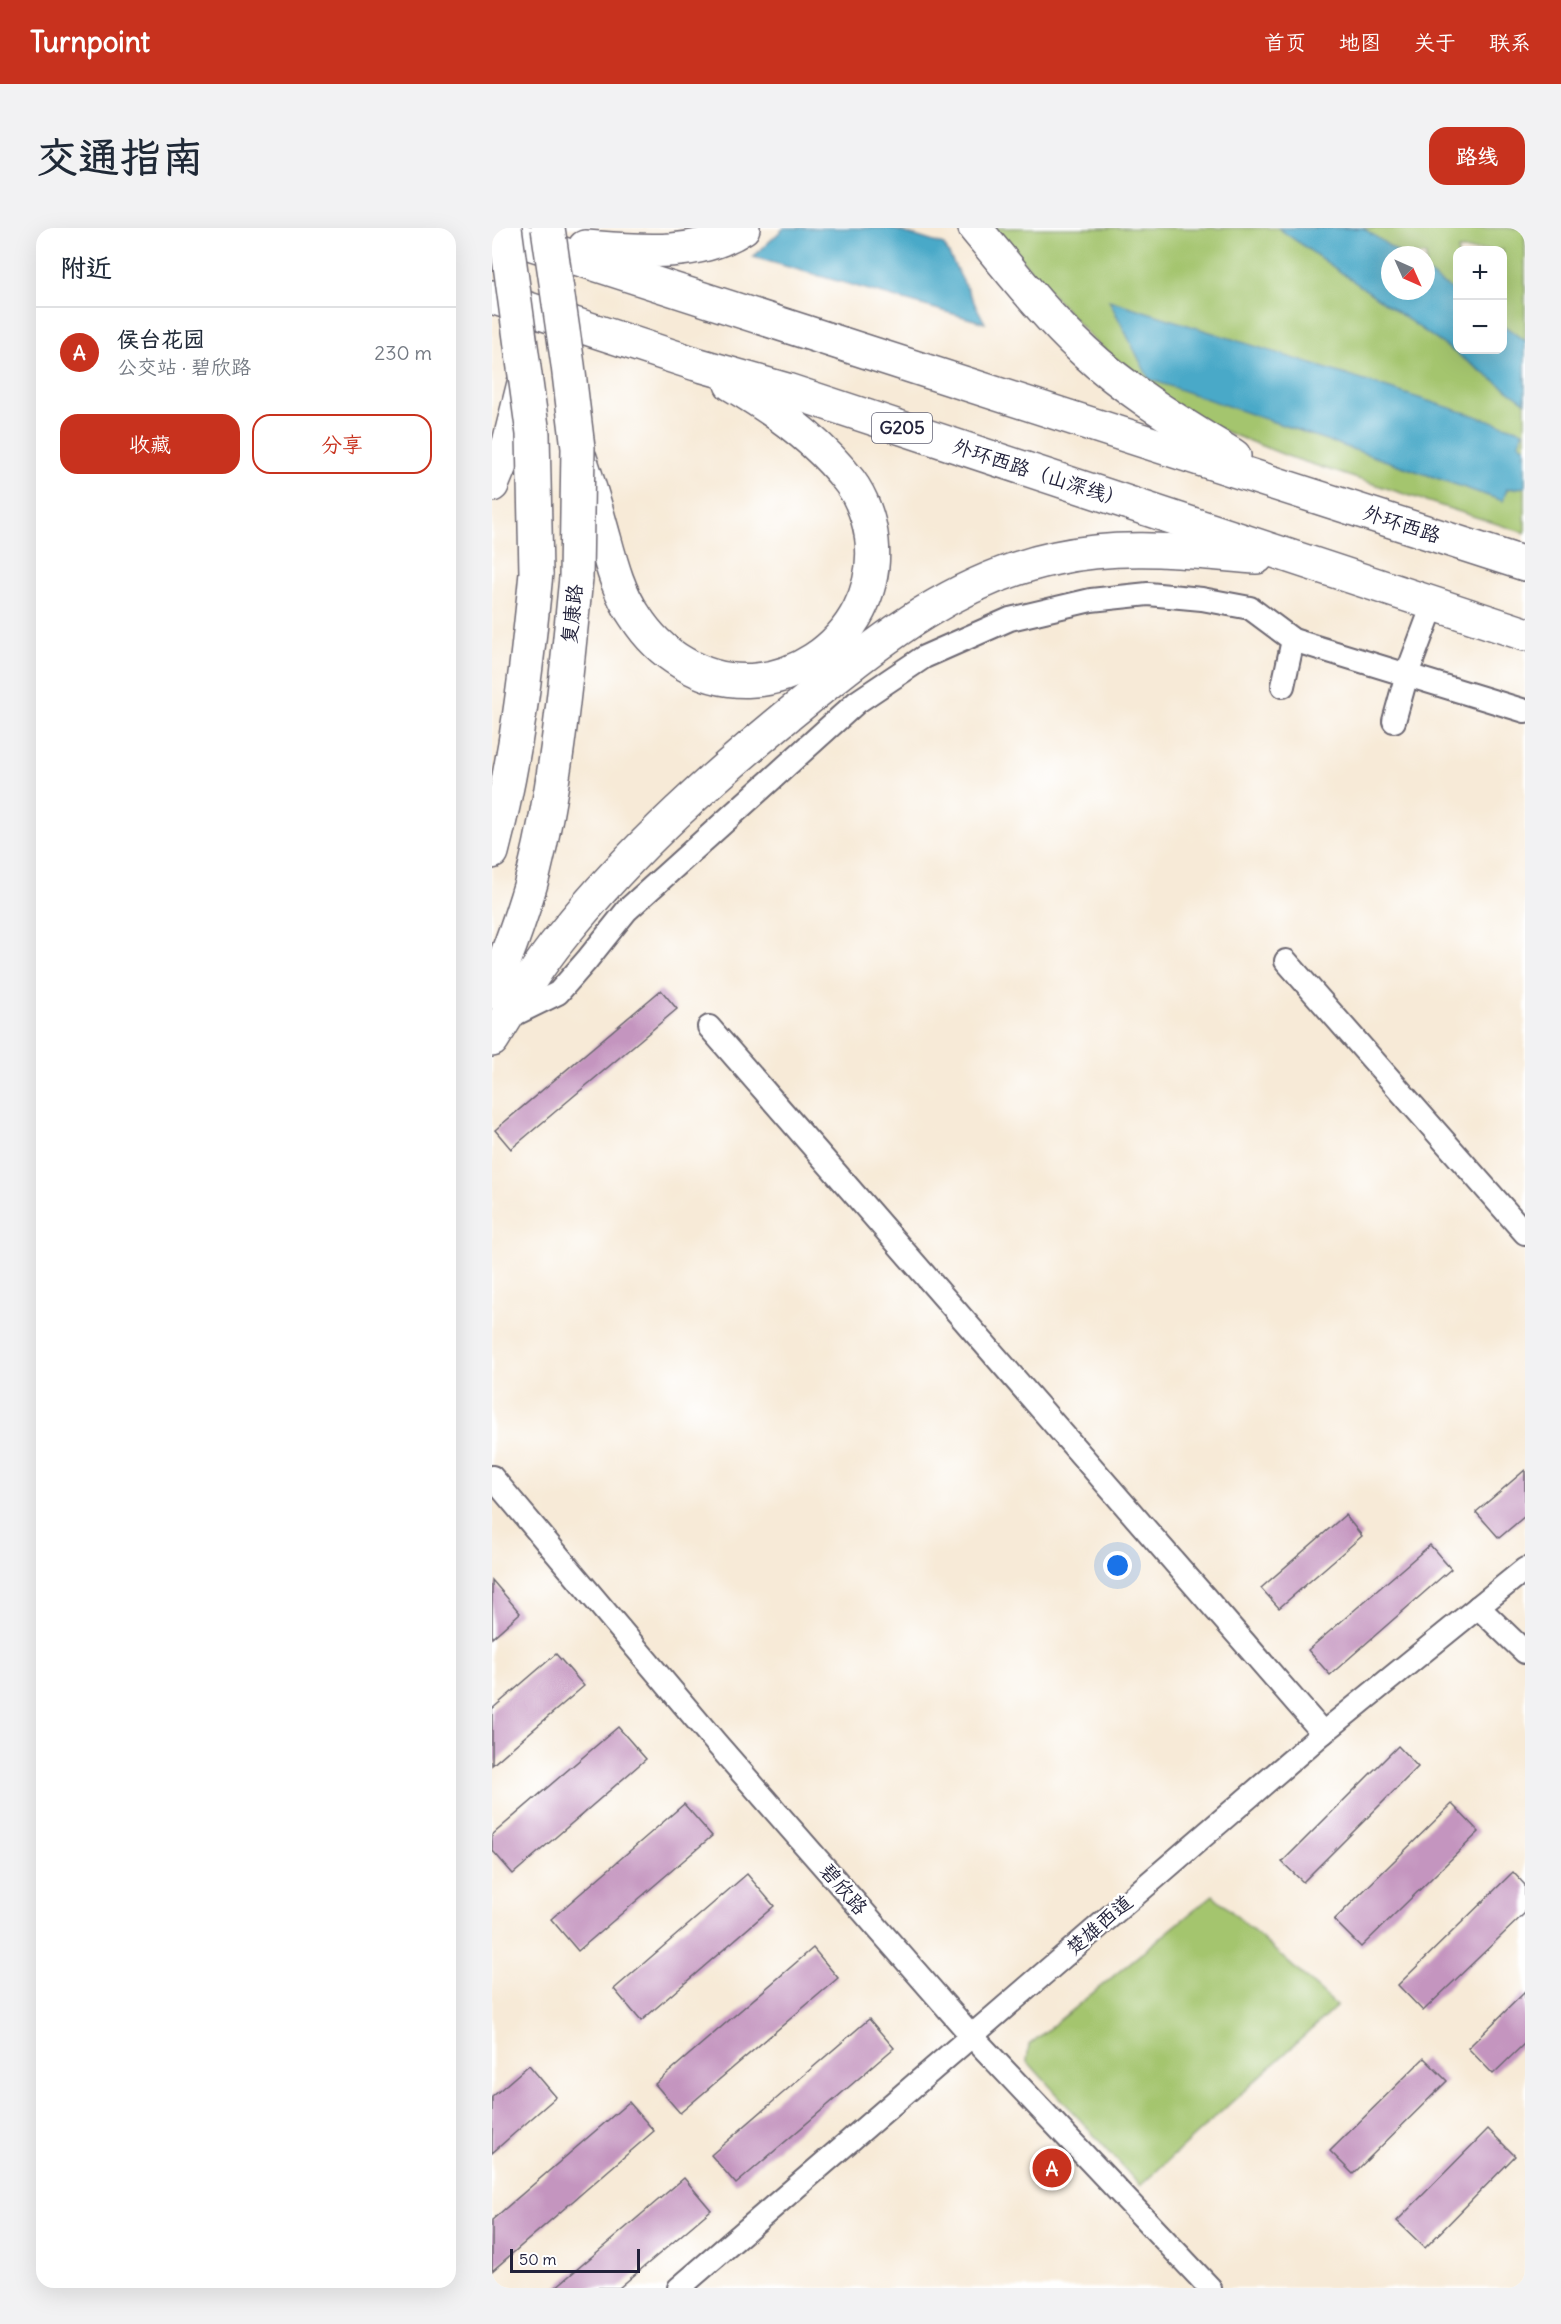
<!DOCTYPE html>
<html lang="zh">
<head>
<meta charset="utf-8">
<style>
  :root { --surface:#fff; --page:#f2f2f3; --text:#1f2937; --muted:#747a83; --line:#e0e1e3; --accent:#c8321e }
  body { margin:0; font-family:Delius,"LXGW WenKai TC",sans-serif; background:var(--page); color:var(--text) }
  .controls { position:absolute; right:18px; top:18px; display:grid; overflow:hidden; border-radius:12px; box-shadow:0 6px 24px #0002 }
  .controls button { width:54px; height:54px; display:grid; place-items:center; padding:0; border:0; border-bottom:2px solid var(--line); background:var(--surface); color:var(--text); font:30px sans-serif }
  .compass { position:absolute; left:889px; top:18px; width:54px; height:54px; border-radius:50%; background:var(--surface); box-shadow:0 6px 24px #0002; rotate:135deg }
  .scale { position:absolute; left:18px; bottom:15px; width:130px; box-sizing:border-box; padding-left:6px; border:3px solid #22223b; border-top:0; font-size:16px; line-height:21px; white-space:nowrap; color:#22223b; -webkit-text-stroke:4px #fff; paint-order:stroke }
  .you { position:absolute; left:626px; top:1338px; width:21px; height:21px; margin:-15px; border:4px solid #fff; border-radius:50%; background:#1a73e8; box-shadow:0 0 0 9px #1a73e833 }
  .badge { display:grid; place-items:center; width:39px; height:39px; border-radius:50%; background:var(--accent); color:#fff; font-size:20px; font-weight:700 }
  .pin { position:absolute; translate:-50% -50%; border:3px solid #fff; box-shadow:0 2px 6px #0006 }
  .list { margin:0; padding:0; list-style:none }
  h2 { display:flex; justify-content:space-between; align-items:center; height:78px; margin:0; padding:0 24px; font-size:26px }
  h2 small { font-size:20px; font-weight:400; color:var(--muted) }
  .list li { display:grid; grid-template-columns:39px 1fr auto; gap:18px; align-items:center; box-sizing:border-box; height:90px; padding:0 24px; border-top:2px solid var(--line) }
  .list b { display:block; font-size:22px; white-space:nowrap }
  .list p { margin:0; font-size:20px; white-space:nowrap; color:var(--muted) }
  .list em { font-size:20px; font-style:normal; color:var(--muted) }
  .actions { display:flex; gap:12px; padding:18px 24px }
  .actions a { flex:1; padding:14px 0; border:2px solid var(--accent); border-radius:18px; text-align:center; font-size:21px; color:var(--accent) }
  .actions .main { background:var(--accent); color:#fff }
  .map { position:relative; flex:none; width:1033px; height:2060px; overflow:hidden; border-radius:18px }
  header { display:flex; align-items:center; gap:36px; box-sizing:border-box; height:84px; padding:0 30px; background:var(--accent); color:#fff }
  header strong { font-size:28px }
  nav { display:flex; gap:33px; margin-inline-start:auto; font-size:21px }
  .intro { display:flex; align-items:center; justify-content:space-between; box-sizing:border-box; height:144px; padding:0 36px }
  h1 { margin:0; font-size:42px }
  .button { padding:15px 27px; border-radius:18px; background:var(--accent); color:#fff; font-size:21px; font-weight:700 }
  main { display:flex; gap:36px; padding:0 36px }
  aside { flex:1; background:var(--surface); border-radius:18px; box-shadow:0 6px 24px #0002 }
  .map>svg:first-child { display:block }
  .green { fill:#a4c56e; stroke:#637454; stroke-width:1.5; fill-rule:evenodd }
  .water { fill:#48a9c8; stroke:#356682; stroke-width:1.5 }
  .building { fill:#c495bf }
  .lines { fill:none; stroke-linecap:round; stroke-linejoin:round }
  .minor-casing { stroke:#6d6872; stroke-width:26 }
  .highway-casing { stroke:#6d6872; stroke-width:36 }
  .minor { stroke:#fff; stroke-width:22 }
  .highway { stroke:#fff; stroke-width:33 }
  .highway-bridge-casing { stroke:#6d6872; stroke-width:36; stroke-linecap:butt }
  .highway-bridge { stroke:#fff; stroke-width:33 }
  .labels { text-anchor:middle; stroke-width:5; stroke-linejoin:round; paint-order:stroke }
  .shield { fill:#fff; stroke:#646476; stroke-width:1.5 }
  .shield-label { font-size:18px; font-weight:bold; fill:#22223b }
  .street-label { font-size:20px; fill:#22223b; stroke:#fff }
</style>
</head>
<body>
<header>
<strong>Turnpoint</strong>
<nav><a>首页</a><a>地图</a><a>关于</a><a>联系</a></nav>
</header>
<div class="intro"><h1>交通指南</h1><a class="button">路线</a></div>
<main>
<aside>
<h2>附近<small></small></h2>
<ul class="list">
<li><span class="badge">A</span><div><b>侯台花园</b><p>公交站 · 碧欣路</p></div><em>230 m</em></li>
</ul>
<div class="actions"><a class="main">收藏</a><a>分享</a></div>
</aside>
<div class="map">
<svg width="1033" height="2060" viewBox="0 0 1033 2060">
  <rect width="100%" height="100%" fill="#fff"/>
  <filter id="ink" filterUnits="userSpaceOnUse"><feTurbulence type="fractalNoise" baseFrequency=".0167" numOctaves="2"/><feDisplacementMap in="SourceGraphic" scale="12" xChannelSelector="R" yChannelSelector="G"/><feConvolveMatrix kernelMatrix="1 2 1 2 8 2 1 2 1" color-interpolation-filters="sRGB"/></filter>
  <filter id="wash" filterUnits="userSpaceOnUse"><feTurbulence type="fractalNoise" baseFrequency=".008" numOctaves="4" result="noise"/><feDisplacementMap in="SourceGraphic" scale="24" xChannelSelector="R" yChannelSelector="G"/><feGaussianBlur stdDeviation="1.35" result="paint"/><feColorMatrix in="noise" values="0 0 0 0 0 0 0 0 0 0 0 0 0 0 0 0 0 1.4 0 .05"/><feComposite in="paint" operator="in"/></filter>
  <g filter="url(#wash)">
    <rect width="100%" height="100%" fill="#f7ead7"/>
    <g class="green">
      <path d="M501 0H1033V305L798 229 691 187 601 112ZM966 22H1011V122H966ZM898 27H934V63H898Z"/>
      <path d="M721 1667 845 1778 648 1958 535 1833 537 1817Z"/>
    </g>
    <g class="water">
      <path d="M292 0H398L452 17 493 95 261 29Z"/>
      <path d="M786 0H871L910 27H898V63H934V44L965 66 966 122H1011V97L1033 113V174Z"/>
      <path d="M617 72 1031 203 1027 215 1033 220V259L1015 261 1011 273 657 151Z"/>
    </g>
    <g id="blocks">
      <g class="building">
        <path d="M169 762 185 781 19 921 3 902Z"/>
        <path d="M1033 1242V1288L1007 1310 984 1284Z"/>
        <path d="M853 1287 870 1308 787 1380 769 1360Z"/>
        <path d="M938 1317 959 1341 838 1447 816 1422Z"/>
        <path d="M0 1352 28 1385 0 1410Z"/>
        <path d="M64 1426 92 1458 0 1537V1481Z"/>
        <path d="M126 1499 154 1531 21 1646 0 1622V1607Z"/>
        <path d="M906 1518 926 1539 811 1654 790 1634Z"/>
        <path d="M192 1576 220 1608 86 1723 59 1691Z"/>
        <path d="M960 1576 987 1604 869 1719 842 1692Z"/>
        <path d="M1021 1644 1033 1657V1685L931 1783 906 1757Z"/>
        <path d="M255 1646 282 1678 149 1793 122 1761Z"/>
        <path d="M321 1720 346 1750 188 1885 163 1856Z"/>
        <path d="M1033 1764V1815L1001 1846 976 1820Z"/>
        <path d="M377 1791 402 1820 244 1956 219 1927Z"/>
        <path d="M932 1830 955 1853 861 1946 838 1923Z"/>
        <path d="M37 1837 64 1869 0 1925V1869Z"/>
        <path d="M137 1874 162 1903 0 2043V1992Z"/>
        <path d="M996 1901 1023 1928 933 2020 905 1993Z"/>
        <path d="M192 1950 219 1982 127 2060H63Z"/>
      </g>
    </g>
  </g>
  <g filter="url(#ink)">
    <use href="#blocks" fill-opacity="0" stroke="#6d6872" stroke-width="1.5"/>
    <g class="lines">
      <g class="minor-casing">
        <g id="minor">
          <path d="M791 458 801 412"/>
          <path d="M902 493 915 446 941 377"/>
          <path d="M794 733 1033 1005"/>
          <path d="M15 790 66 765 95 732 135 682 365 474 432 429 518 391 599 372 656 366 710 371 758 380 801 412 1033 483"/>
          <path d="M217 799 831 1505"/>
          <path d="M0 1249 224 1515 479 1807 718 2060"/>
          <path d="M986 1379 1033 1424"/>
          <path d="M187 2060 831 1505 1033 1341"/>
        </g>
      </g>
      <g class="highway-casing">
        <g id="highway">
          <path d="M483 0C518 42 552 86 592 123 637 165 690 196 742 228"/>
          <path d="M0 3 1033 336"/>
          <path d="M93 19C146 23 205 30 251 0"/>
          <path d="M0 69 204 136 295 162 1033 406"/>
          <path d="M88 230C95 251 102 273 108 295 117 326 124 361 143 388 155 407 172 424 191 435 279 488 390 413 380 313 378 293 370 270 358 254 328 214 282 181 239 156"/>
          <path d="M0 257 17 215 33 151"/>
          <path d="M0 624C24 533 35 439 44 345"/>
          <path d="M0 764C16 725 31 685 42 644 66 548 74 448 84 350"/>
          <path d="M0 812C22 777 44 740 70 708 141 619 227 543 316 471 390 410 467 350 564 330 631 315 698 324 765 329"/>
        </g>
      </g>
      <use href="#minor" class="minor"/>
      <use href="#highway" class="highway"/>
      <g class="highway-bridge-casing">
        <g id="highway-bridge">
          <path d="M13 0 41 206 44 345"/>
          <path d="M56 0 76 137 86 220 84 350"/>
        </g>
      </g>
      <use href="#highway-bridge" class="highway-bridge"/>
    </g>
  </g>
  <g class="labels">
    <rect class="shield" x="380" y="185" width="60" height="30" rx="4.5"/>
    <g class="shield-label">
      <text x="410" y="206">G205</text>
    </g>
    <g class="street-label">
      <text transform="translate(547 245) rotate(18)" y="7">外环西路（山深线）</text>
      <text transform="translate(910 296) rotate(18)" y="7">外环西路</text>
      <text transform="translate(80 386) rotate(-84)" y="7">复康路</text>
      <text transform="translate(352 1661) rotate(49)" y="7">碧欣路</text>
      <text transform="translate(607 1697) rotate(-41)" y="7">楚雄西道</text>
    </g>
  </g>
</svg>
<div class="controls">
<button>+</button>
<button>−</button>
</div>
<svg class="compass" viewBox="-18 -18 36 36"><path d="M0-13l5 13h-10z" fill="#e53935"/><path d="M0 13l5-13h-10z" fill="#747a83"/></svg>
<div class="scale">50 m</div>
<div class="you"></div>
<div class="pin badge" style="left:560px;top:1940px">A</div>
</div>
</main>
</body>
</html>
